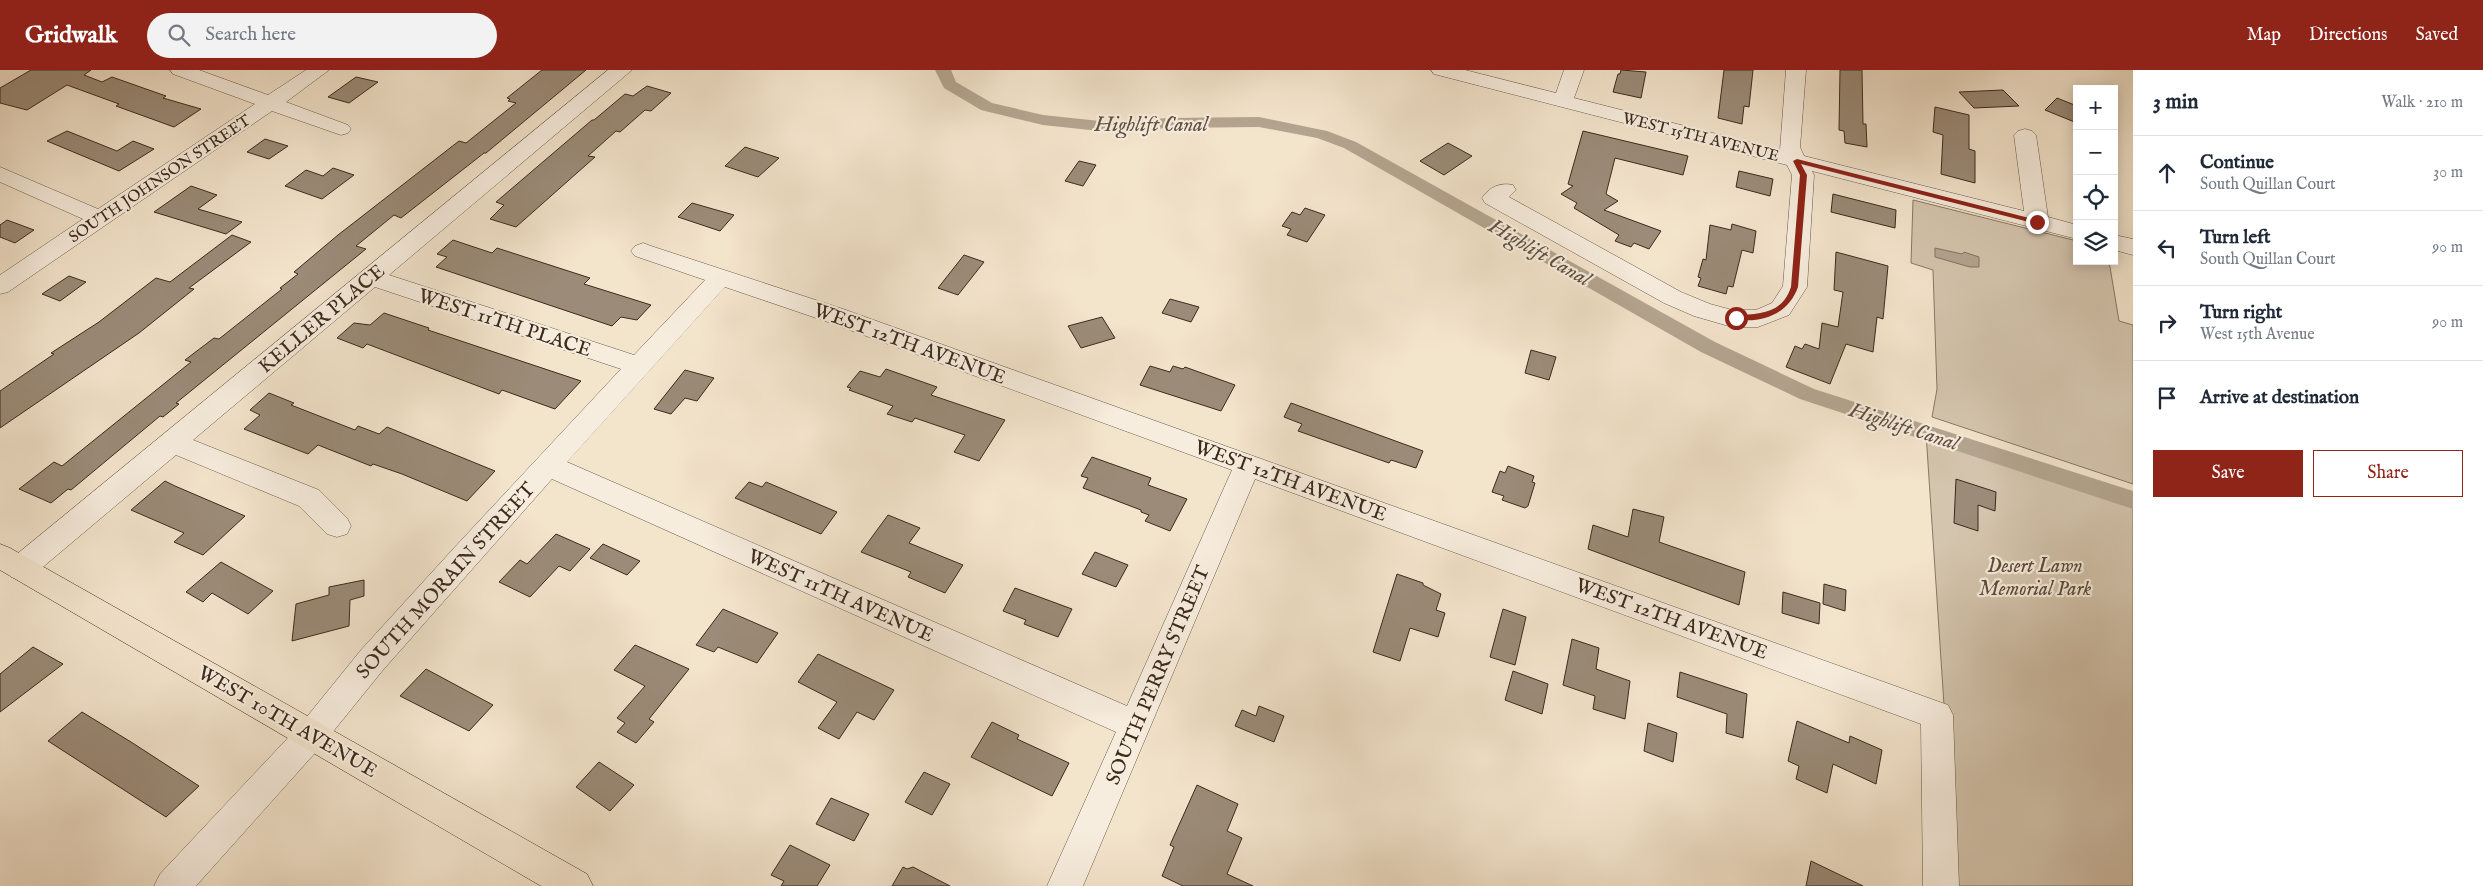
<!DOCTYPE html>
<html lang="en">
<head>
<meta charset="utf-8">
<style>
  :root { --surface:#fff; --page:#f2f2f3; --text:#1f2937; --muted:#747a83; --line:#e0e1e3; --accent:#8f2418 }
  body { margin:0; font-family:"IM FELL English",serif; background:var(--page); color:var(--text) }
  .controls { position:absolute; right:15px; top:15px; display:grid; overflow:hidden; border-radius:0px; box-shadow:0 2px 12px #0003 }
  .controls button { width:45px; height:45px; display:grid; place-items:center; padding:0; border:0; border-bottom:1px solid var(--line); background:var(--surface); color:var(--text); font:25px sans-serif }
  .stop { position:absolute; width:15px; height:15px; margin:-11px; border:4px solid #8f2418; border-radius:50%; background:#fff }
  .stop.end { background:#8f2418; border-color:#fff; box-shadow:0 1px 5px #0008 }
  .list { margin:0; padding:0; list-style:none }
  h2 { display:flex; justify-content:space-between; align-items:center; height:65px; margin:0; padding:0 20px; font-size:21px }
  h2 small { font-size:16px; font-weight:400; color:var(--muted) }
  .list li { display:grid; grid-template-columns:32px 1fr auto; gap:15px; align-items:center; box-sizing:border-box; height:75px; padding:0 20px; border-top:1px solid var(--line) }
  .list b { display:block; font-size:19px; white-space:nowrap }
  .list p { margin:0; font-size:16px; white-space:nowrap; color:var(--muted) }
  .list em { font-size:16px; font-style:normal; color:var(--muted) }
  .actions { display:flex; gap:10px; padding:15px 20px }
  .actions a { flex:1; padding:11px 0; border:1px solid var(--accent); border-radius:0px; text-align:center; font-size:18px; color:var(--accent) }
  .actions .main { background:var(--accent); color:#fff }
  .icon { flex:none; width:28px; height:28px; fill:none; stroke:currentColor; stroke-width:2; stroke-linecap:round; stroke-linejoin:round }
  .map { position:relative; flex:none; width:2133px; height:816px; overflow:hidden }
  header { display:flex; align-items:center; gap:30px; box-sizing:border-box; height:70px; padding:0 25px; background:var(--accent); color:#fff }
  header strong { font-size:24px }
  nav { display:flex; gap:28px; margin-inline-start:auto; font-size:18px }
  .search { width:350px; height:45px; background:var(--page); display:flex; align-items:center; gap:12px; box-sizing:border-box; padding:0 18px; border-radius:28px; color:var(--muted); font-size:19px }
  main { display:flex }
  aside { flex:1; background:var(--surface) }
  .map>svg:first-child { display:block }
  .green { fill:#d4c5ae; stroke:#887865 }
  .water { fill:#b4a590; stroke:#847462 }
  .lines { fill:none; stroke-linecap:round; stroke-linejoin:round }
  .canal { fill:#b4a590; fill-rule:evenodd }
  .building { fill:#9b8b78; stroke:#3b2b1c }
  .minor-casing { stroke:#695948; stroke-width:1 }
  .major-casing { stroke:#3b2b1c; stroke-width:1 }
  .minor { fill:#f7edde; fill-rule:evenodd }
  .major { fill:#f3e4cc; fill-rule:evenodd }
  .route { fill:#8f2418 }
  .labels { text-anchor:middle; stroke-width:4.5; stroke-linejoin:round; paint-order:stroke }
  .far-street-label { font-size:16px; fill:#3b2b1c; stroke:#f7edde }
  .street-label { font-size:20px; fill:#3b2b1c; stroke:#f7edde }
  .park-label { font-size:20px; font-style:italic; fill:#5a4a39; stroke:#f7edde }
  .water-label { font-size:21px; font-style:italic; fill:#5f503f; stroke:#f7edde }
</style>
</head>
<body>
<header>
<strong>Gridwalk</strong>
<div class="search"><svg class="icon" aria-label="search" viewBox="0 0 24 24"><circle cx="10" cy="10" r="6"/><path d="M15 15l6 6"/></svg>Search here</div>
<nav><a>Map</a><a>Directions</a><a>Saved</a></nav>
</header>
<main>
<div class="map">
<svg width="2133" height="816" viewBox="0 0 2133 816">
  <rect width="100%" height="100%" fill="#f3e4cc"/>
  <filter id="stains"><feTurbulence type="fractalNoise" baseFrequency=".004" numOctaves="4"/><feColorMatrix values="0 0 0 0 .2 0 0 0 0 .09 0 0 0 0 .02 0 0 0 .5 -.17"/></filter>
  <radialGradient id="worn" r=".72"><stop offset=".6" stop-color="#630" stop-opacity="0"/><stop offset="1" stop-color="#630" stop-opacity=".3"/></radialGradient>
  <g class="green">
    <path d="M1913 130 2077 171V191H2109L2119 251 2133 255V414L1932 347 1937 319 1933 200 1911 193Z"/>
    <path d="M1926 363 2133 436V816H1956Z"/>
  </g>
  <path class="water" d="M1935 178 1962 184 1964 182 1979 187V197H1970L1935 187Z"/>
  <g class="lines">
    <path class="canal" d="M935 0H951L956 12 992 33 1043 45 1109 52 1169 48 1259 47 1327 61 1356 72 1715 272 1814 319 2133 421V439L1800 329 1701 282 1344 78 1317 68 1259 57 1169 58 1109 62 1043 55 981 40 944 18Z"/>
  </g>
  <g class="building">
    <path d="M31 0H91L84 5 102 12 112 7 166 26 163 28 201 39 174 57 116 36 119 34 67 15 27 40 0 33V18Z"/>
    <path d="M542 0H586L486 83H484L401 148 394 145 356 176 366 179 176 333 179 334 163 347 160 346 71 420 68 419 51 433 19 419 54 392 62 396 191 292 185 290 214 268 219 269 282 219 280 218 298 204 294 202 338 165 459 71 466 73 516 33 508 31 510 29 507 28Z"/>
    <path d="M1621 0 1646 2 1641 28 1613 22 1618 4H1620Z"/>
    <path d="M1724 0H1753L1749 37 1744 36 1742 54 1718 48Z"/>
    <path d="M1840 0H1862L1863 54H1866L1867 77 1845 73 1844 61 1839 60Z"/>
    <path d="M356 7 378 12 349 33 328 27Z"/>
    <path d="M647 16 671 23 651 41 645 40 620 62 616 61 588 86 595 87 516 157 490 149 504 135 496 132 592 50H594L625 24 633 26Z"/>
    <path d="M2003 20 2019 36 1974 38 1959 22Z"/>
    <path d="M2057 28 2077 36V53L2045 40Z"/>
    <path d="M1935 37 1969 45V79L1975 81V113L1941 104 1943 65 1933 62Z"/>
    <path d="M67 61 117 81 133 71 154 79 119 101 47 71Z"/>
    <path d="M1583 61 1688 86 1683 105 1615 88 1606 124 1618 131 1604 140 1661 161 1649 179 1634 173 1631 177 1615 171 1619 165 1574 138 1577 133 1561 124 1573 116 1568 114Z"/>
    <path d="M265 69 288 76 269 89 247 82Z"/>
    <path d="M1448 73 1472 86 1444 105 1420 91Z"/>
    <path d="M745 77 779 88 758 107 725 96Z"/>
    <path d="M1079 91 1096 95 1083 116 1065 111Z"/>
    <path d="M333 98 354 105 322 129 285 116 306 100 323 106Z"/>
    <path d="M1739 101 1773 109 1770 126 1736 117Z"/>
    <path d="M191 116 217 125 198 139 242 152 226 164 154 142Z"/>
    <path d="M1833 124 1896 140 1895 158 1831 142Z"/>
    <path d="M692 133 734 145 720 161 678 147Z"/>
    <path d="M1305 138 1325 145 1307 172 1287 165 1291 159 1282 156 1292 142 1300 145Z"/>
    <path d="M7 150 34 160 15 173 0 167V155Z"/>
    <path d="M1732 154 1756 161 1753 183 1742 180 1733 217 1728 216 1726 224 1698 216 1701 208 1698 207 1703 189 1706 190 1710 155 1731 160Z"/>
    <path d="M232 165 251 172 189 218 194 219 139 263 0 358V321L54 284 51 283 99 252 156 208 170 212Z"/>
    <path d="M453 170 492 183 497 178 590 208 584 214 651 235 637 250 621 247 612 256 561 239 436 197 447 187 437 184Z"/>
    <path d="M1836 182 1888 196 1883 249 1877 247 1873 282 1846 274 1830 314 1786 297 1795 276 1802 279 1805 274 1819 279 1822 253 1838 257 1843 222 1834 220Z"/>
    <path d="M964 185 984 192 958 225 938 218Z"/>
    <path d="M69 206 86 212 60 231 42 224Z"/>
    <path d="M1170 229 1199 237 1191 252 1162 243Z"/>
    <path d="M384 243 429 258 428 260 581 311 555 339 502 320 499 324 367 274 363 278 337 268 354 253 370 255Z"/>
    <path d="M1102 247 1115 268 1081 278 1068 256Z"/>
    <path d="M1531 280 1556 287 1549 310 1525 303Z"/>
    <path d="M1150 296 1170 302 1173 296 1183 299 1185 297 1235 315 1221 341 1140 315Z"/>
    <path d="M886 299 937 317 931 325 1005 350 979 391 954 382 965 365 915 348 912 352 887 344 893 336 849 320 851 318 847 317 860 301 880 307Z"/>
    <path d="M685 300 714 308 697 331 685 328 671 344 654 339Z"/>
    <path d="M269 323 294 333 291 335 355 360 358 356 379 364 387 357 495 401 467 431 402 404 373 394 371 396 318 375 308 384 244 359 260 345 250 340Z"/>
    <path d="M1291 333 1423 381 1416 398 1391 390 1389 393 1298 361 1302 354 1284 347Z"/>
    <path d="M1092 387 1151 408 1148 415 1187 429 1170 461 1145 451 1149 445 1141 442V440L1083 418 1088 408 1081 406Z"/>
    <path d="M1508 396 1534 406 1532 412 1535 413 1528 436 1525 438 1502 430 1504 426 1492 422 1500 401 1505 403Z"/>
    <path d="M1956 409 1996 422 1995 441 1978 435V461L1954 453Z"/>
    <path d="M165 411 175 416 245 446 203 485 174 472 184 463 131 440Z"/>
    <path d="M749 412 762 417 766 412 837 442 821 464 735 428Z"/>
    <path d="M1633 439 1664 447 1659 472 1745 502 1739 535 1588 479 1593 455 1628 467Z"/>
    <path d="M888 445 920 458 909 473 963 495 945 523 908 507 911 502 861 482Z"/>
    <path d="M556 464 590 479 570 501 559 496 530 527 499 512 520 490 527 494Z"/>
    <path d="M603 474 640 491 627 505 590 488Z"/>
    <path d="M1095 482 1128 495 1116 517 1082 504Z"/>
    <path d="M221 492 273 521 248 544 212 523 203 532 186 522Z"/>
    <path d="M1397 504 1423 513V515L1441 524 1436 540 1445 543 1438 567 1410 558 1400 591 1373 582Z"/>
    <path d="M364 510V526L350 530 349 556 292 571 296 534 329 525V517Z"/>
    <path d="M1824 514 1846 520 1845 541 1823 534Z"/>
    <path d="M1015 518 1072 539 1058 567 1024 554 1026 550 1003 541Z"/>
    <path d="M1783 522 1820 533 1819 554 1782 543Z"/>
    <path d="M723 539 778 563 757 593 718 577 714 582 696 575Z"/>
    <path d="M1503 539 1526 547 1515 595 1490 587Z"/>
    <path d="M1572 569 1599 578 1596 599 1630 611 1625 649 1593 639 1595 626 1563 615Z"/>
    <path d="M635 575 689 599 649 649 654 652 636 673 617 662 625 653 617 648 645 616 614 600Z"/>
    <path d="M33 577 63 594 0 642V604Z"/>
    <path d="M818 584 894 620 874 650 857 642 839 669 818 658 837 632 798 612Z"/>
    <path d="M426 599 493 635 469 661 400 626Z"/>
    <path d="M1513 601 1548 614 1542 644 1505 630Z"/>
    <path d="M1680 602 1747 624 1743 668 1726 663 1727 644 1677 627Z"/>
    <path d="M1259 636 1284 646 1274 672 1235 656 1242 640 1256 646Z"/>
    <path d="M82 642 131 672 199 716 166 747 48 671Z"/>
    <path d="M1797 651 1849 673 1850 666 1882 680 1876 714 1833 694 1827 723 1796 709 1799 696 1788 691Z"/>
    <path d="M992 652 1019 665 1017 669 1069 693 1052 726 971 687Z"/>
    <path d="M1648 653 1677 663 1673 692 1644 681Z"/>
    <path d="M599 692 634 715 610 741 576 717Z"/>
    <path d="M924 702 950 714 932 745 905 732Z"/>
    <path d="M1197 715 1238 734 1227 761 1242 768 1227 804 1253 816H1183L1162 806 1174 777 1170 775Z"/>
    <path d="M831 728 869 744 854 771 816 754Z"/>
    <path d="M790 775 830 795 817 816H781L784 811 771 805Z"/>
    <path d="M1811 791 1863 816H1806Z"/>
    <path d="M903 797 907 799 913 797 950 816H892Z"/>
  </g>
  <g class="lines">
    <g class="minor-casing">
      <g id="minor">
        <path d="M170 0H199L268 25 306 0H329L286 32 348 55 351 59 348 63 341 65 272 41 8 222 0 224V205L83 149 0 112V97L98 139 255 34 173 4Z"/>
        <path d="M608 0H632L389 205 634 285 705 210 635 186 631 181 635 176 643 173 651 176 843 239 1948 635 1953 645 1959 816H1923L1921 654 1255 409 1083 816H1047L1116 662 552 409 383 600 323 674 196 816H154L160 804 301 654 361 580 454 478 621 299 375 217 193 370 319 420 347 448 351 456 347 464 337 467 327 464 299 436 176 385 31 507 21 510 11 507 6 498 11 489ZM725 217 825 251 1232 400 1127 636 567 392Z"/>
        <path d="M1431 0H1465L1556 23 1564 0H1584L1574 28 1780 80 1786 0H1806L1800 77 1804 86 2024 141 2014 65 2018 61 2025 59 2032 61 2036 65 2048 147 2077 155V169L1812 101 1814 105 1807 217 1789 245 1758 257H1732L1694 246 1664 233 1485 133 1482 128C1489 117 1501 112 1513 115L1516 120 1509 127 1681 222 1710 234 1732 240H1756L1772 233 1783 216 1792 105 1787 95 1434 4Z"/>
        <path d="M2114 165 2133 169V185L2114 180Z"/>
      </g>
    </g>
    <g class="major-casing">
      <path id="major" d="M0 474 10 478 587 804 593 816H541L0 500Z"/>
    </g>
    <use href="#minor" class="minor"/>
    <use href="#major" class="major"/>
  </g>
  <path class="route" d="M1797 89 2037 150 2040 152 2037 154 1801 94 1807 105 1798 217C1788 245 1761 254 1733 249L1732 248 1736 245C1760 244 1782 244 1791 217L1800 105 1793 91Z"/>
  <g class="labels">
    <g class="far-street-label">
      <text transform="translate(1701 66) rotate(14)" y="6">WEST 15TH AVENUE</text>
      <text transform="translate(159 108) rotate(-34)" y="6">SOUTH JOHNSON STREET</text>
    </g>
    <g class="street-label">
      <text transform="translate(321 248) rotate(-40)" y="7">KELLER PLACE</text>
      <text transform="translate(505 252) rotate(18)" y="7">WEST 11TH PLACE</text>
      <text transform="translate(910 273) rotate(20)" y="7">WEST 12TH AVENUE</text>
      <text transform="translate(1291 410) rotate(20)" y="7">WEST 12TH AVENUE</text>
      <text transform="translate(445 510) rotate(-48)" y="7">SOUTH MORAIN STREET</text>
      <text transform="translate(841 525) rotate(24)" y="7">WEST 11TH AVENUE</text>
      <text transform="translate(1672 548) rotate(20)" y="7">WEST 12TH AVENUE</text>
      <text transform="translate(1157 605) rotate(-67)" y="7">SOUTH PERRY STREET</text>
      <text transform="translate(288 651) rotate(30)" y="7">WEST 10TH AVENUE</text>
    </g>
    <g class="park-label">
      <text x="2035" y="502">Desert Lawn<tspan x="2035" dy="23">Memorial Park</tspan></text>
    </g>
    <g class="water-label">
      <text x="1151" y="61">Highlift Canal</text>
      <text transform="translate(1540 182) rotate(30)" y="7">Highlift Canal</text>
      <text transform="translate(1904 356) rotate(18)" y="7">Highlift Canal</text>
    </g>
  </g>
  <rect width="100%" height="100%" filter="url(#stains)"/>
  <rect width="100%" height="100%" fill="url(#worn)"/>
</svg>
<div class="controls">
<button>+</button>
<button>−</button>
<button><svg class="icon" aria-label="locate" viewBox="0 0 24 24"><circle cx="12" cy="12" r="6"/><path d="M12 2v4M12 18v4M2 12h4M18 12h4"/></svg></button>
<button><svg class="icon" aria-label="layers" viewBox="0 0 24 24"><path d="M12 4l9 5-9 5-9-5zM3 14l9 5 9-5"/></svg></button>
</div>
<div class="stop" style="left:1736px;top:248px"></div>
<div class="stop end" style="left:2037px;top:152px"></div>
</div>
<aside>
<h2>3 min<small>Walk · 210 m</small></h2>
<ul class="list">
<li><svg class="icon" aria-label="ahead" viewBox="0 0 24 24"><path d="M12 20V5M6 11l6-6 6 6"/></svg><div><b>Continue</b><p>South Quillan Court</p></div><em>30 m</em></li>
<li><svg class="icon" aria-label="left" viewBox="0 0 24 24"><path d="M17 20v-9H6M10 6l-5 5 5 5"/></svg><div><b>Turn left</b><p>South Quillan Court</p></div><em>90 m</em></li>
<li><svg class="icon" aria-label="right" viewBox="0 0 24 24"><path d="M7 20v-9h11M14 6l5 5-5 5"/></svg><div><b>Turn right</b><p>West 15th Avenue</p></div><em>90 m</em></li>
<li><svg class="icon" aria-label="arrive" viewBox="0 0 24 24"><path d="M6 21V4h12l-3 4 3 4H6"/></svg><div><b>Arrive at destination</b></div></li>
</ul>
<div class="actions"><a class="main">Save</a><a>Share</a></div>
</aside>
</main>
</body>
</html>
